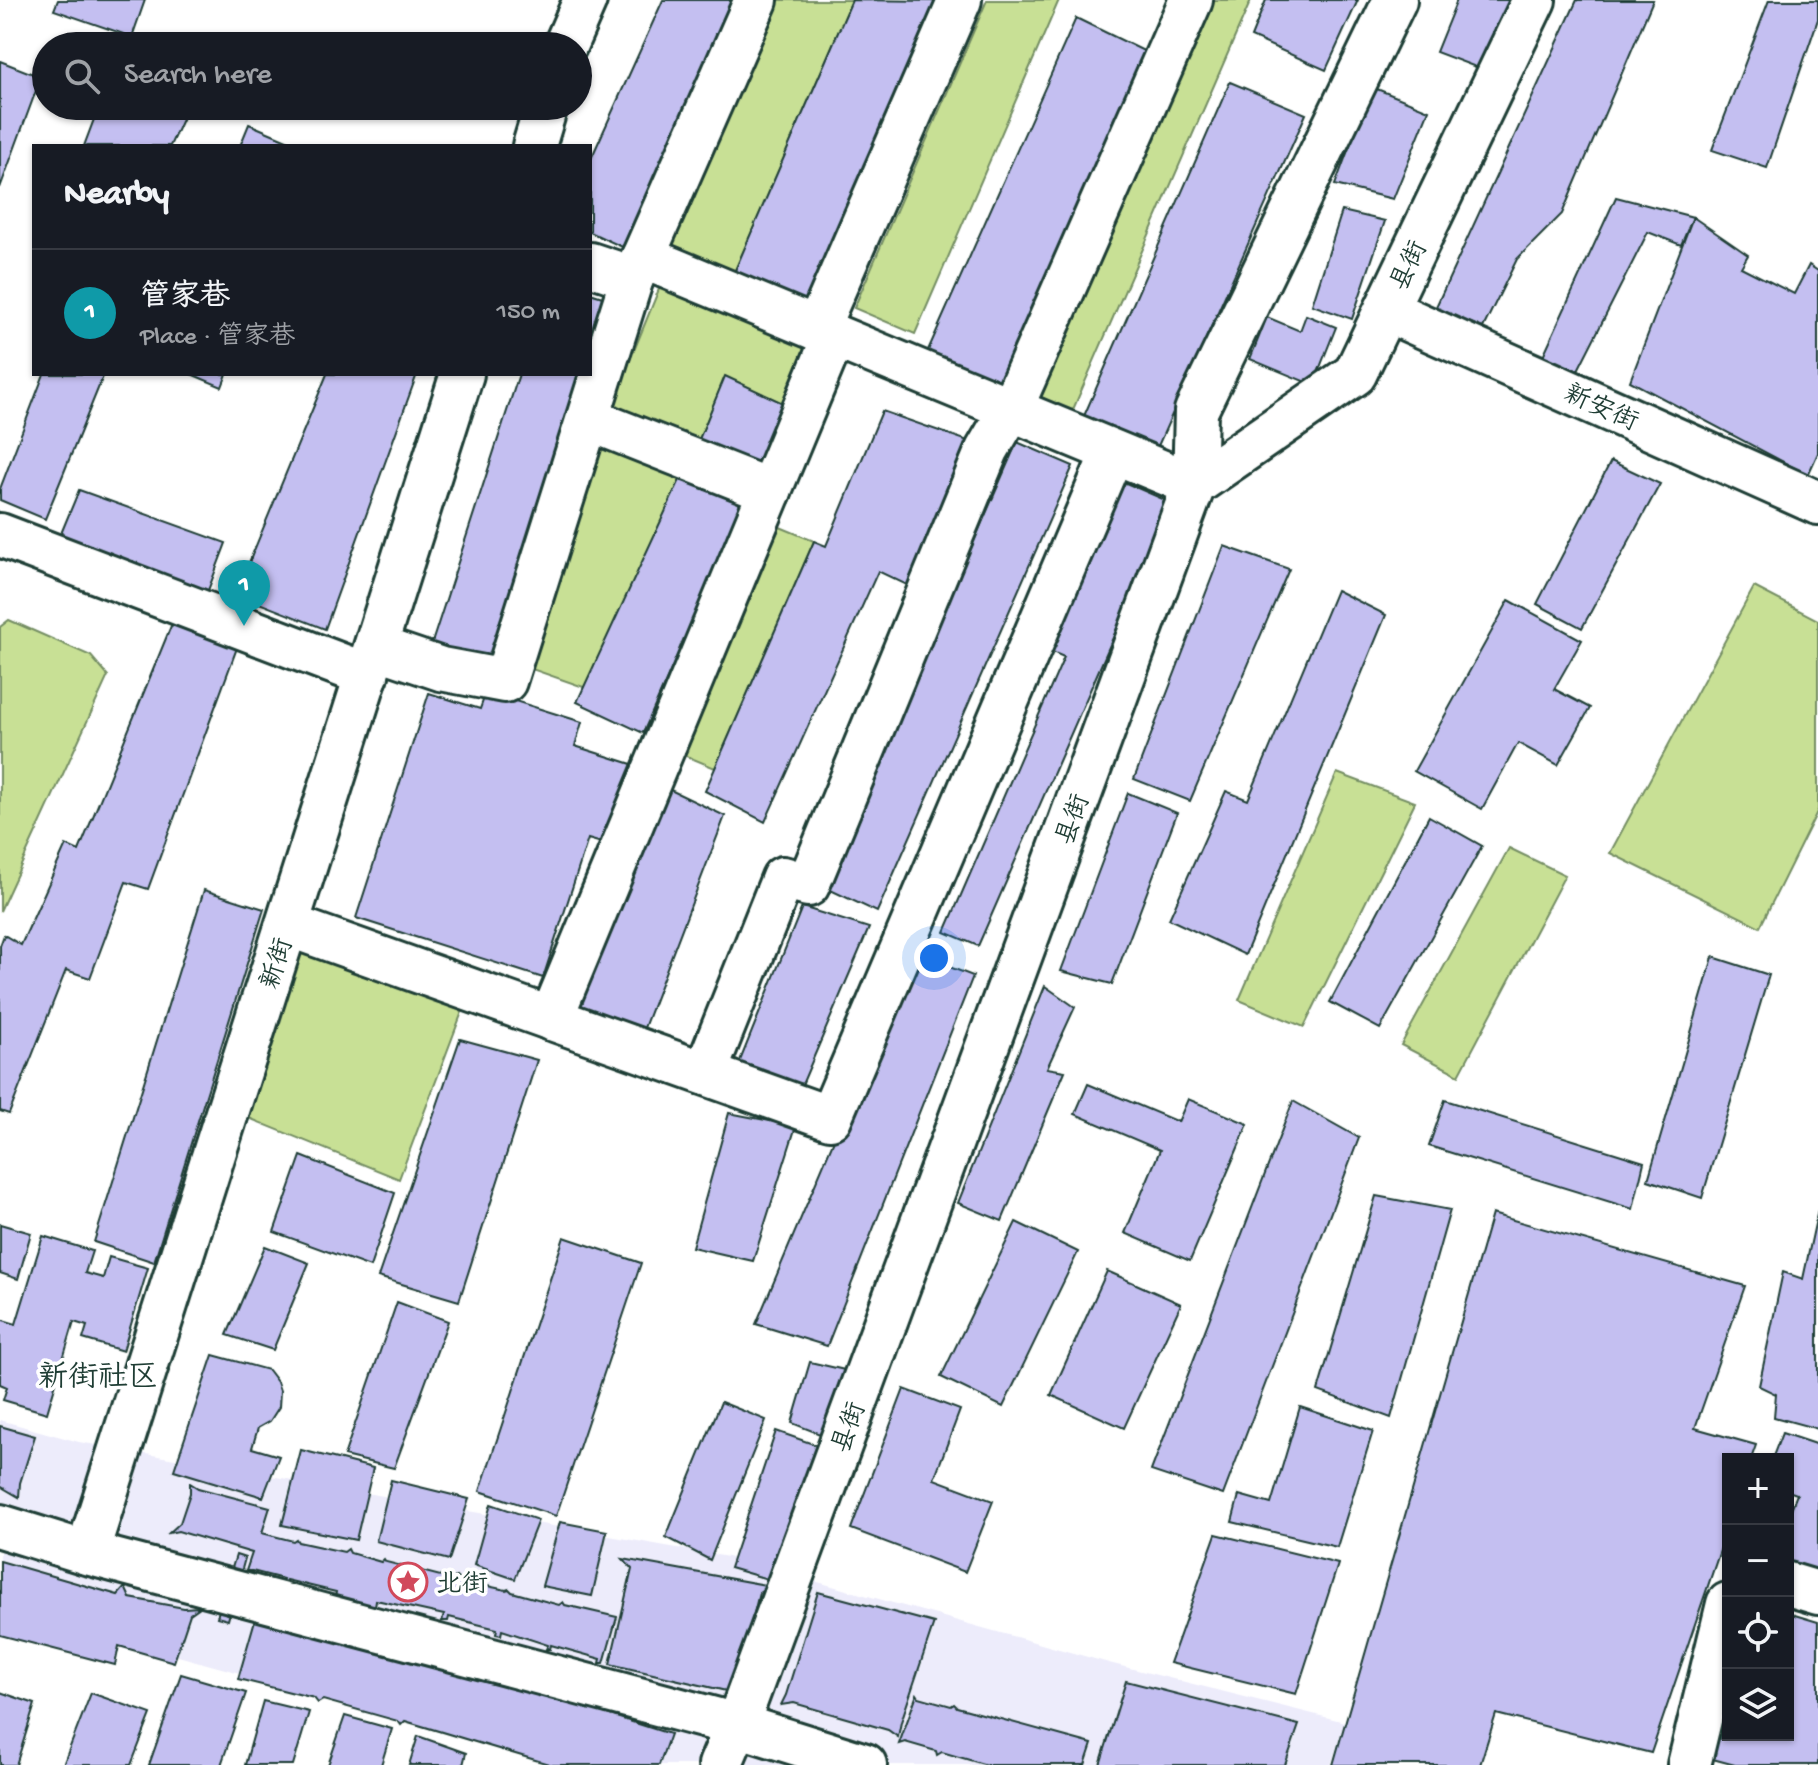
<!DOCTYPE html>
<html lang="en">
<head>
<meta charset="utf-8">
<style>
  :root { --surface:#171b24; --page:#242831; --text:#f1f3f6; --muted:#9ea1a6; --line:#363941; --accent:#d1495b }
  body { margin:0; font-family:"Gochi Hand","LXGW WenKai TC",sans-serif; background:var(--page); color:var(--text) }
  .controls { position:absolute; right:24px; bottom:24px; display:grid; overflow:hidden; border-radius:0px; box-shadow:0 2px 6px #0004 }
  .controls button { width:72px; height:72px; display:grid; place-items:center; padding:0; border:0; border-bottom:2px solid var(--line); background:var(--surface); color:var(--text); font:40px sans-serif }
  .you { position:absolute; left:934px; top:958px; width:28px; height:28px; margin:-20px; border:6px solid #fff; border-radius:50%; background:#1a73e8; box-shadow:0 0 0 12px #1a73e833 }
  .badge { display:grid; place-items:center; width:52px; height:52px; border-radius:50%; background:var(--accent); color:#fff; font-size:26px; font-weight:700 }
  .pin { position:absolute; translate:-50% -66px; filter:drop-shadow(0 2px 4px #0008) }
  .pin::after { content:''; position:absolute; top:42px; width:28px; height:24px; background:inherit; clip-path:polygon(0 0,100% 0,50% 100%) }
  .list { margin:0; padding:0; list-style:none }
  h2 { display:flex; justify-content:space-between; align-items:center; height:104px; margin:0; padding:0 32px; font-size:34px }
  h2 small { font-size:26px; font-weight:400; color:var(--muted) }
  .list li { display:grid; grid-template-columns:52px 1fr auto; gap:24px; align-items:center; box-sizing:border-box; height:128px; padding:0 32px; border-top:2px solid var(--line) }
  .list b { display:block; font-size:30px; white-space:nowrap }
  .list p { margin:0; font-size:26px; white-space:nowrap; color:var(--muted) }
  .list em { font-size:26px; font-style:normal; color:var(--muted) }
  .icon { flex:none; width:44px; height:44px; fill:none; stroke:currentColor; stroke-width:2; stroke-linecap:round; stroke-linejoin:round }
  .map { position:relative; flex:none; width:1818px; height:1765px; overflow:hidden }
  .search { position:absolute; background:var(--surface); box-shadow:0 2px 6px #0004; left:32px; top:32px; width:560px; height:88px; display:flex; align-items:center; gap:20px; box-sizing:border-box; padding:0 28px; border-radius:44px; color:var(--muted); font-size:30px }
  .panel { position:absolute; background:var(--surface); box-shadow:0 2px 6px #0004; left:32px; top:144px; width:560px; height:232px; border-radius:0px }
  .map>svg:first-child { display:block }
  .built { fill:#edecfb }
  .green { fill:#c8e095; stroke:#748e64; stroke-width:2 }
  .building { fill:#c4bff1; stroke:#1f3d34; stroke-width:2 }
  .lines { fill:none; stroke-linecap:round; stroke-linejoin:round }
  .minor-casing { stroke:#1f3d34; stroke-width:48 }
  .minor { stroke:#fff; stroke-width:42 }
  .labels { text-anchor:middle; stroke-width:7; stroke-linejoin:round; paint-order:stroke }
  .street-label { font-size:26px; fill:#1f3d34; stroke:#fff }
  .poi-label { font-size:26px; fill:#1f3d34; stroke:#fff; text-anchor:start }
  .quarter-label { font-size:30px; fill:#1f3d34; stroke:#fff }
</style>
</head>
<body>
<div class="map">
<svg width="1818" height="1765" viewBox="0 0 1818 1765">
  <rect width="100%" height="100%" fill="#fff"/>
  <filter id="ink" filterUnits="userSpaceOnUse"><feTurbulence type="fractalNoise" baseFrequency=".0125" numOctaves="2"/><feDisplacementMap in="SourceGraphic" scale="16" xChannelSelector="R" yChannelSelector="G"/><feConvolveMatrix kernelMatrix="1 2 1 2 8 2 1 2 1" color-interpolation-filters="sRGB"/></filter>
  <g filter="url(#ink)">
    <path class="built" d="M0 1420 79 1442 728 1557 1109 1663 1345 1722 1331 1765H573L0 1607Z"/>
    <g class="green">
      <path d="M779 0H852L733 275 667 244Z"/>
      <path d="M987 0H1059L915 334 854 308Z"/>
      <path d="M1201 0H1251L1072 412 1031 392Z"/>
      <path d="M661 284 811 339 785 404 725 377 695 449 609 412Z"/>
      <path d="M601 434 704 477 615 698 523 666Z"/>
      <path d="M780 527 814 541 715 768 674 751Z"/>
      <path d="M1754 587 1818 620V810L1760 927 1610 853Z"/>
      <path d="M9 620 91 656 108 676 0 911V627Z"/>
      <path d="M1337 773 1415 802 1304 1027 1239 1000Z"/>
      <path d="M1509 848 1565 875 1459 1075 1401 1045Z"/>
      <path d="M282 941 465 1004 399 1179 229 1110Z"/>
    </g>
    <g class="building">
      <path d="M58 0H145L132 37 54 10Z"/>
      <path d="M663 0H744L633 252 590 232V161Z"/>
      <path d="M852 0 936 1 811 308 733 275Z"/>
      <path d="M1266 0H1358L1326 70 1251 37Z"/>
      <path d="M1457 0H1514L1481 69 1436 52Z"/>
      <path d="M1577 0H1653L1562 214 1517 259 1483 328 1435 309Z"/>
      <path d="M1769 0H1818V19L1767 168 1712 150Z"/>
      <path d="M1076 18 1148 53 1005 392 925 357Z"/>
      <path d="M0 61 41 77 0 188Z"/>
      <path d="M1230 82 1306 114 1158 446 1084 416Z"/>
      <path d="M1372 87 1429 110 1393 199 1335 185Z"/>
      <path d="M99 106H188L170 146H84Z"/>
      <path d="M249 124 301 146H240Z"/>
      <path d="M1616 197 1693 217 1681 245 1648 232 1576 374 1542 358Z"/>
      <path d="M1342 211 1385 221 1352 319 1312 305Z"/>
      <path d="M1693 217 1748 255 1741 267 1794 294 1809 265 1818 271V453L1808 475 1630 381Z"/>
      <path d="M590 293 618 302 491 672 428 655 519 374H590Z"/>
      <path d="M1306 315 1336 327 1313 385 1250 359 1267 317 1300 331Z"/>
      <path d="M44 374H104L45 519 0 500V489Z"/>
      <path d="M191 374H227L222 387Z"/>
      <path d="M327 374H417L325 629 236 594Z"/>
      <path d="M725 376 785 404 755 476 695 449Z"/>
      <path d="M882 411 971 442 909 586 878 571 765 822 705 791 814 541 826 546Z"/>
      <path d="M1017 442 1073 466 877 912 824 887Z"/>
      <path d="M1611 461 1660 484 1582 628 1537 604Z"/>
      <path d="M685 469 748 496 643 733 577 702Z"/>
      <path d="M1112 477 1172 503 978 946 945 932 1064 657 1038 646Z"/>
      <path d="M79 490 226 543 207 593 60 536Z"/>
      <path d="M1224 546 1289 569 1190 801 1134 779Z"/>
      <path d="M1336 590 1386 615 1245 955 1169 919 1226 791 1248 800Z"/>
      <path d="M1509 600 1582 640 1554 689 1590 708 1558 765 1518 743 1482 809 1414 771Z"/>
      <path d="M173 621 238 645 148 889 126 882 90 978 66 970 9 1114 0 1111V946L4 935 21 945 66 845 79 851Z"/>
      <path d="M486 692 582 722 575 746 638 766 612 846 588 839 543 978 356 918 429 693 480 709Z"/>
      <path d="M660 785 725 816 642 1033 571 1007Z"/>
      <path d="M1128 793 1177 813 1112 984 1061 971Z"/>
      <path d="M1429 816 1482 846 1380 1029 1330 1002Z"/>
      <path d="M204 890 264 909 154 1262 94 1242Z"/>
      <path d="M802 907 869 928 801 1087 738 1066Z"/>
      <path d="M913 953 973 976 827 1346 756 1324Z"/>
      <path d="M1713 957 1769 975 1702 1198 1648 1180Z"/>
      <path d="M1045 986 1075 1007 1047 1068 1065 1071 1002 1221 958 1203Z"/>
      <path d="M460 1039 537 1060 459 1301 378 1277Z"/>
      <path d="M1088 1084 1178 1122 1188 1099 1248 1124 1190 1261 1125 1233 1160 1150 1075 1114Z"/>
      <path d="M1445 1100 1644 1162 1633 1209 1429 1146Z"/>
      <path d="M1293 1101 1359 1138 1223 1495 1151 1471Z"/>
      <path d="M729 1113 796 1126 753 1261 692 1247Z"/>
      <path d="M301 1156 395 1193 370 1267 274 1232Z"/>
      <path d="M1376 1196 1450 1210 1391 1418 1318 1391Z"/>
      <path d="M1818 1210V1429L1774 1417 1776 1394 1759 1386 1783 1272 1803 1279Z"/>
      <path d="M1492 1214 1745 1286 1695 1428 1756 1445 1751 1459H1728V1527L1651 1753 1496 1714 1480 1765H1333Z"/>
      <path d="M1016 1222 1078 1252 1003 1407 941 1377Z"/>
      <path d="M0 1224 31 1233 18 1279 0 1273Z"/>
      <path d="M43 1236 92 1251 85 1273 103 1278 109 1257 148 1268 123 1351 83 1339 87 1326 74 1322 47 1413 3 1400 7 1387 0 1384V1319L16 1324Z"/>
      <path d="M564 1237 641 1263 556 1516 480 1491Z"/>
      <path d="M265 1246 309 1263 273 1350 227 1335Z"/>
      <path d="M1107 1271 1181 1304 1124 1428 1051 1395Z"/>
      <path d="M397 1302 448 1321 394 1468 344 1456Z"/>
      <path d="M213 1355 268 1370 277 1382 280 1391 279 1407 270 1421 258 1428 252 1448 279 1456 263 1497 174 1470Z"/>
      <path d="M810 1362 849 1371 825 1436 792 1423Z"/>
      <path d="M904 1389 960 1410 934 1479 993 1501 965 1572 851 1529Z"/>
      <path d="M721 1402 766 1420 710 1560 666 1537Z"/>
      <path d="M1300 1407 1373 1431 1337 1547 1232 1522 1239 1495 1271 1504Z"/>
      <path d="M0 1426 35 1436 20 1483 19 1497 0 1486Z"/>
      <path d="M776 1431 819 1446 771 1580 730 1568Z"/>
      <path d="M1782 1433 1818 1445V1581L1788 1572V1517L1797 1494 1788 1491V1459H1772Z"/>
      <path d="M301 1450 373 1468 356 1540 282 1525Z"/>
      <path d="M391 1480 469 1499 449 1560 376 1541Z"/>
      <path d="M190 1483 198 1488 270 1507 262 1533 293 1541 296 1539 298 1542 344 1552 348 1549 350 1553 381 1562 384 1559 386 1562 452 1579 456 1577 459 1580 506 1590 509 1589 512 1592 559 1605 563 1602 565 1605 617 1617 604 1663H600L601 1659 551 1645 550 1649H546L548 1645 502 1630 501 1635 496 1634 497 1629 449 1617 448 1621H442L444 1615 376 1600 375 1606 335 1597 336 1592 286 1580 285 1583 282 1582 283 1579 252 1571H246L252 1553 178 1531 169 1533 180 1523 190 1493Z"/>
      <path d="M491 1504 538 1520 515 1579 474 1565Z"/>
      <path d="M560 1522 607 1531 592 1596 542 1586Z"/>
      <path d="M1216 1534 1338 1564 1296 1694 1170 1663Z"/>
      <path d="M236 1555 245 1558 228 1620 217 1617Z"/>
      <path d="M623 1559 771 1586 759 1593 736 1686 734 1700 726 1691 610 1664 632 1569Z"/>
      <path d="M0 1561 118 1595 125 1587 130 1598 184 1608 200 1607 190 1614 174 1662 119 1646 115 1665 0 1635Z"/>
      <path d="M818 1592 934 1623 901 1722 898 1737 888 1730 794 1703 781 1705 786 1695Z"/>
      <path d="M1788 1613 1818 1622V1765H1735L1709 1758 1728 1700V1735H1788Z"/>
      <path d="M255 1620 332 1639 340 1636 338 1642 485 1679 603 1706 600 1712 670 1734 659 1765H552L405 1721 401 1725 398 1721 323 1700 318 1703 314 1698 238 1679Z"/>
      <path d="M181 1674 246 1693 221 1765H149Z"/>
      <path d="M1126 1681 1299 1725 1285 1765H1100Z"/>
      <path d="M0 1692 35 1704 16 1765H0Z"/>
      <path d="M91 1693 151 1714 131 1765H63Z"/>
      <path d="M917 1694 919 1697 951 1706 954 1704 957 1707 1092 1744 1085 1765H987L942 1752 937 1755 936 1751 905 1742 899 1744Z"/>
      <path d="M263 1701 309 1712 293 1765H245Z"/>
      <path d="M345 1716 392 1729 381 1765H328Z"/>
      <path d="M418 1736 466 1753 463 1765H409Z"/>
    </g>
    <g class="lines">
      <g class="minor-casing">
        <g id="minor">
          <path d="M565 46 585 0"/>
          <path d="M534 146 546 106"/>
          <path d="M643 257 756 0"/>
          <path d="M590 264 632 278 643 257 1194 485 1196 411 1395 0"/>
          <path d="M1386 310 1818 503"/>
          <path d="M817 329 960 0"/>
          <path d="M588 419 770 491"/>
          <path d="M0 535 367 675"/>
          <path d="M376 647 441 669 505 681 632 278"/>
          <path d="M288 925 830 1118 1113 452"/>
          <path d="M551 1019 834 336"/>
          <path d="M705 1073 783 878 808 885 987 450 1011 409 1191 0"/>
          <path d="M0 1526 87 1553 737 1725 865 1765"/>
          <path d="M87 1553 462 374"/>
          <path d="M1788 1584 1818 1593"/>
          <path d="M720 1765 737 1725 1194 485 1355 374 1534 0"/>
          <path d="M1689 1765 1728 1604"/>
        </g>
      </g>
      <use href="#minor" class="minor"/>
    </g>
  </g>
  <defs>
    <g id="sight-ring" transform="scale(2)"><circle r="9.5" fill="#fff" stroke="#d1495b" stroke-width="1.5"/><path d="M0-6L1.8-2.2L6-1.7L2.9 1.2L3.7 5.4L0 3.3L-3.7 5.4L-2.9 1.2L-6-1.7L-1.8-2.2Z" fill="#d1495b"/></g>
  </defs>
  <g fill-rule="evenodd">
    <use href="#sight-ring" x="408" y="1582"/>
  </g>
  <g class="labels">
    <g class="street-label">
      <text transform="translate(1407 265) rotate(-64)" y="9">县街</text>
      <text transform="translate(1602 406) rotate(24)" y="9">新安街</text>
      <text transform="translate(1071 819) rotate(-70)" y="9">县街</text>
      <text transform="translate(275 963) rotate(-72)" y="9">新街</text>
      <text transform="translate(847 1427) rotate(-70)" y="9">县街</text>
    </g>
    <g class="poi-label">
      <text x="436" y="1591">北街</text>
    </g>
    <g class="quarter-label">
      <text x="98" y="1385">新街社区</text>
    </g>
  </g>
</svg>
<div class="controls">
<button>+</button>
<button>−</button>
<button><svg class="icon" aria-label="locate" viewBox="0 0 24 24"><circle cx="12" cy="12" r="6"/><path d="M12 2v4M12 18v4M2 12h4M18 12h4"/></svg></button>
<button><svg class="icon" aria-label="layers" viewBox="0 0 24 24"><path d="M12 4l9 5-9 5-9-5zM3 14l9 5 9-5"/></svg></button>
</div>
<div class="you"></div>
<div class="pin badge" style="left:244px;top:626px;background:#0f9aa8">1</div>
<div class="search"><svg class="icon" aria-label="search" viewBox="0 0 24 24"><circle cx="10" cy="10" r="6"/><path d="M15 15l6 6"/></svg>Search here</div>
<section class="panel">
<h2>Nearby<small></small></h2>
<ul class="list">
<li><span class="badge" style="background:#0f9aa8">1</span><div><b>管家巷</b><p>Place · 管家巷</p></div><em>150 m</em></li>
</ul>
</section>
</div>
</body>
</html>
